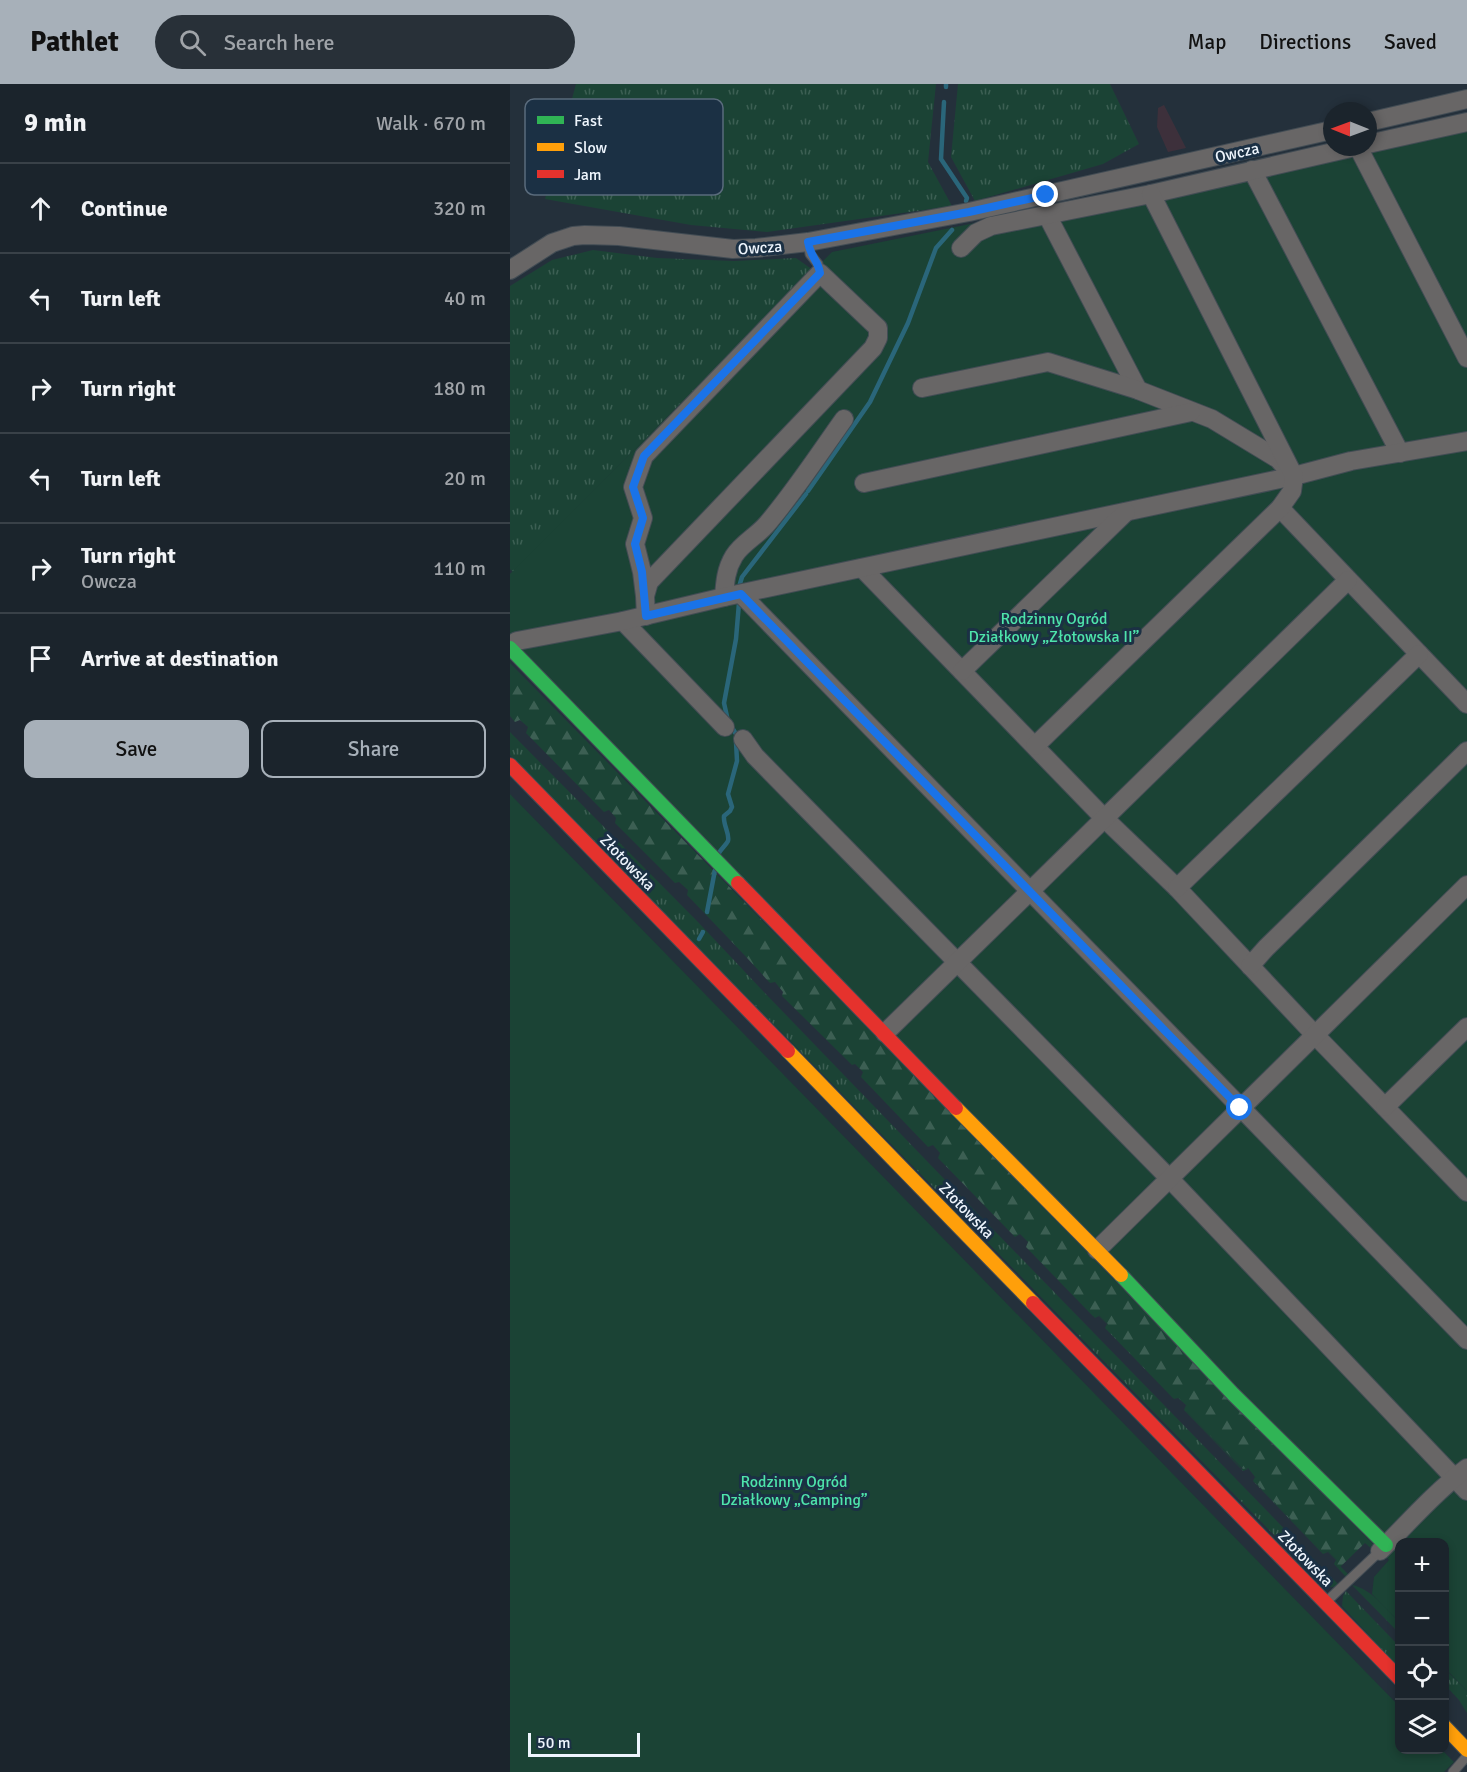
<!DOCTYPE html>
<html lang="en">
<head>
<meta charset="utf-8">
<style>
  :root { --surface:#1b242c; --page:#283038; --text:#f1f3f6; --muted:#a0a4a9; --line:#394148; --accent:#a7b0b9 }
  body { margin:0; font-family:Signika,sans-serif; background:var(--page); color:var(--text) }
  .controls { position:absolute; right:18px; bottom:18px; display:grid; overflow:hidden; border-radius:12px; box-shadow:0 3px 9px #0003 }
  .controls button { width:54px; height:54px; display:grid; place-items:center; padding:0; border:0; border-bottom:2px solid var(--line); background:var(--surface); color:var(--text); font:30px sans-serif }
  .compass { position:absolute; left:813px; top:18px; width:54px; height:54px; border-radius:50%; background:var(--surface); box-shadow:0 3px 9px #0003; rotate:271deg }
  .scale { position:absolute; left:18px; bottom:15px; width:112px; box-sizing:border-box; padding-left:6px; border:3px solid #eef5fd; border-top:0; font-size:16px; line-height:21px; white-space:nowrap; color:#eef5fd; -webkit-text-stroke:4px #1b3044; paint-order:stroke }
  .stop { position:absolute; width:18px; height:18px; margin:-14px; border:4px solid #1a73e8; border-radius:50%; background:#fff }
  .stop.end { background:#1a73e8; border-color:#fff; box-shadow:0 2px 6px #0008 }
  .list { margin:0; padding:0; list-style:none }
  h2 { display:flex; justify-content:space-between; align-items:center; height:78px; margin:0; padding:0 24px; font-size:26px }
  h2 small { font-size:20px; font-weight:400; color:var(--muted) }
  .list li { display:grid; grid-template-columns:39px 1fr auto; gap:18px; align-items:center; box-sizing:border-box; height:90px; padding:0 24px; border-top:2px solid var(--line) }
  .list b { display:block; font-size:22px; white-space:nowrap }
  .list p { margin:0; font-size:20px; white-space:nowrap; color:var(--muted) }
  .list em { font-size:20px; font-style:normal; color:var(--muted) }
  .actions { display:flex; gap:12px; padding:18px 24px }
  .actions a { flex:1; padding:14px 0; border:2px solid var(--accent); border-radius:12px; text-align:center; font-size:21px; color:var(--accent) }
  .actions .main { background:var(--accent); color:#111 }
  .icon { flex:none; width:33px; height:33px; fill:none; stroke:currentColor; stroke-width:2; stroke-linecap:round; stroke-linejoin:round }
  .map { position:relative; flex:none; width:957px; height:1688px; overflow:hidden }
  header { display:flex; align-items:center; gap:36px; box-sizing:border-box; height:84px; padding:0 30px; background:var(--accent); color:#111 }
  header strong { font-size:28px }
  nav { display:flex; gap:33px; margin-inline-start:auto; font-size:21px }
  .search { width:420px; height:54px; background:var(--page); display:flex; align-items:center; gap:15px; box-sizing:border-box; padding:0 21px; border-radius:33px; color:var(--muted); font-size:22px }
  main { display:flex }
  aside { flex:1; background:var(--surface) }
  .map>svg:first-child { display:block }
  .commercial { fill:#3d303b }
  .grass { fill:url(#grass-tufts) }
  .forest { fill:url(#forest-firs) }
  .green { fill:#1b4335 }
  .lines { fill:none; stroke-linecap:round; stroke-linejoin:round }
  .stream { stroke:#2a667a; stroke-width:4.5 }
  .lane-casing { stroke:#424c54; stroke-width:11 }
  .street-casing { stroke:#424c54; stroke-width:20 }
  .fast-casing { stroke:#424c54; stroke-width:16 }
  .slow-casing { stroke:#424c54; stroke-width:16 }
  .jam-casing { stroke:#424c54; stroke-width:16 }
  .lane { stroke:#686666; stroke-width:9 }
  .street { stroke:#686666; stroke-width:18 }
  .fast { stroke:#30b455; stroke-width:14 }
  .slow { stroke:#ff9f0a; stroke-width:14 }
  .jam { stroke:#e5322d; stroke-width:14 }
  .route { stroke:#1a73e8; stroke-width:8 }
  .labels { text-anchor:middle; stroke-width:6; stroke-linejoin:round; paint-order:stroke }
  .street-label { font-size:16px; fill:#eef5fd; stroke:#1b3044 }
  .park-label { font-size:16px; fill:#4ee4ab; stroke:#1b3044 }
  .key { fill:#1b3044; stroke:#5a6b7c; stroke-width:1.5 }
  .key-label { font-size:16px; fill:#eef5fd }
</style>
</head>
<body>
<header>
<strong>Pathlet</strong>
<div class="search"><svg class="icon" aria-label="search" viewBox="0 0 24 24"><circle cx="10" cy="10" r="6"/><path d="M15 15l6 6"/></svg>Search here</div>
<nav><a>Map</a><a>Directions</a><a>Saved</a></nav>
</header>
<main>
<aside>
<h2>9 min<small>Walk · 670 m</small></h2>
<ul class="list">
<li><svg class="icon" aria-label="ahead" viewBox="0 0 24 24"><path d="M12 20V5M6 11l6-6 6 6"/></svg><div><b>Continue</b></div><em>320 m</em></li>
<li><svg class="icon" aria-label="left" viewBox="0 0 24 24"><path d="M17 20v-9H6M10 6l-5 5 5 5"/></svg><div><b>Turn left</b></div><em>40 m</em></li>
<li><svg class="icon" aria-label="right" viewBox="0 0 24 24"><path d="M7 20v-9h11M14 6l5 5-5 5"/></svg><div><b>Turn right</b></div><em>180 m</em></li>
<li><svg class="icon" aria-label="left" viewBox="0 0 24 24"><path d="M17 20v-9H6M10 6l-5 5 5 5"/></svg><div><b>Turn left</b></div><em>20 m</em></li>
<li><svg class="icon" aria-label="right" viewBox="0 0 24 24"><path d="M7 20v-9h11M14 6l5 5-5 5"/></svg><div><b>Turn right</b><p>Owcza</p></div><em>110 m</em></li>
<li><svg class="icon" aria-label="arrive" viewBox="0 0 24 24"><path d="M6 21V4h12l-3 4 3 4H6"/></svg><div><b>Arrive at destination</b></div></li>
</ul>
<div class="actions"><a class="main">Save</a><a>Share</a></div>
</aside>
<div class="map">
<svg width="957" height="1688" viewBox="0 0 957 1688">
  <defs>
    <pattern id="grass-tufts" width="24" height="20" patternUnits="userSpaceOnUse" patternTransform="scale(1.5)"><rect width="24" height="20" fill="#1b4335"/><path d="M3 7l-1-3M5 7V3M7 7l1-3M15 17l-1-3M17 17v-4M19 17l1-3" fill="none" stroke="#3c5f53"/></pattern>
    <pattern id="forest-firs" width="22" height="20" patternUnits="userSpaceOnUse" patternTransform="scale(1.5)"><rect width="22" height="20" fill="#1b4335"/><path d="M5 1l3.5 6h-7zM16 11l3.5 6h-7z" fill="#3c5f53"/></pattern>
  </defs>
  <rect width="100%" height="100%" fill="#24303b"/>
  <path class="commercial" d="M654 21 676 64 658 68 647 43 648 24Z"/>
  <g class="grass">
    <path d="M66 0H426L418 78 442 122 257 148 181 141 35 115Z"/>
    <path d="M448 0H600L629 60 593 80 465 117 441 73Z"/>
    <path d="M83 166 147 174 224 177 286 174 303 186 3 488 0 485V202L42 176Z"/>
    <path d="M0 648 188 838 252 906 441 1102 828 1500 824 1503H815L0 671Z"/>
    <path d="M516 1163 583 1231H589L677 1322 676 1327 732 1385 737 1384 746 1394V1399L813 1468 818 1467 827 1476 826 1481 829 1484 830 1482 838 1490 836 1493 824 1480 826 1476 818 1468 813 1470 743 1397 745 1393 738 1385 733 1387 674 1326 676 1321 668 1314 664 1315 595 1244 597 1240 589 1232 585 1234Z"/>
    <path d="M842 1501C863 1506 875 1524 889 1538V1549Z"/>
    <path d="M836 1507 889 1562V1584L832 1522 833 1512Z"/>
    <path d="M934 1584 957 1607V1629L949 1616 935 1601Z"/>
  </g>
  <path class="forest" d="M0 579 866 1463 863 1466 855 1459 829 1484 826 1481 827 1476 818 1467 813 1468 746 1399V1394L738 1384 733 1385 675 1326 677 1322 668 1313 663 1314 597 1245 598 1240 589 1231 583 1232 516 1163 518 1158 510 1150 505 1153 428 1074 430 1069 423 1061 418 1063 351 993 353 988 345 980 342 981 272 912 273 908 265 898 260 899C233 869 205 840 177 811L178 806 169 798 165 799 105 739 106 734 99 726 94 728 16 649 18 643 10 636 5 638 0 632Z"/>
  <g class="green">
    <path d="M957 29V1607L935 1584 934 1458H890L889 1538 862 1510 864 1493 879 1476 0 573V490L322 168 539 124 858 63V52Z"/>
    <path d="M0 710 889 1622 890 1666H932L944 1678 934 1688H0Z"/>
  </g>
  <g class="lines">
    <g class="stream">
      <path d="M436 3V0"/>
      <path d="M434 18 431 75 457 114 456 117"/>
      <path d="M298 407 360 318 398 239 426 164 442 146"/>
      <path d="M229 503 232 493 296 410"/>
      <path d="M226 650 218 637 214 619 226 555 229 519"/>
      <path d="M209 769C211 765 216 761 218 757 220 750 213 741 214 732L220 727 222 723 218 710 227 677 226 658"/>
      <path d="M197 828 205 786"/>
      <path d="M189 855 193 848"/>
    </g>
    <g class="lane-casing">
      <g id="lane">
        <path d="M298 158 300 170 308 180"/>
        <path d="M816 1518 870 1467"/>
        <path d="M943 1688 957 1672"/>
      </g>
    </g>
    <g class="street-casing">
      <g id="street">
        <path d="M858 38 957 15"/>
        <path d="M858 60 957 38"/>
        <path d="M848 63 957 274"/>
        <path d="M742 86 890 369"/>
        <path d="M537 131 628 306"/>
        <path d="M451 164 466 149 481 142 641 110 845 63"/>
        <path d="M0 186 42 159 63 152 75 151 109 152 223 165 246 164 298 158 459 128 822 46"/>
        <path d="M412 304 538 278 628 306 702 335 768 375 777 385"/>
        <path d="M354 399 681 328"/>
        <path d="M770 424 957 620"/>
        <path d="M352 484 594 734 667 804 805 951 957 1108"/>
        <path d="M231 510 957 1256"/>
        <path d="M135 512 132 488 125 460 133 434 123 403 134 372 310 189 368 244V254L363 264 139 498 135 512 136 532"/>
        <path d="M214 513C215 498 216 485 224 472 232 459 247 452 257 440 285 407 309 370 334 335"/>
        <path d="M113 537 215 643"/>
        <path d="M0 561 7 557 113 537 214 513 784 392 841 377 957 357"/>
        <path d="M452 587 616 428"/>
        <path d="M233 655 245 672 659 1094 957 1407"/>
        <path d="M525 662 770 424 782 407 784 392 641 110"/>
        <path d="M667 804 909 570"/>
        <path d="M740 882 756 864 957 667"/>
        <path d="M375 949 838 496"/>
        <path d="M875 1023 957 943"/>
        <path d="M587 1166 957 801"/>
        <path d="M870 1467C898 1439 925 1408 957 1384"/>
      </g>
    </g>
    <g class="fast-casing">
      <g id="fast">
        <path d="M0 564 228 799"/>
        <path d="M611 1191 723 1310 876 1461"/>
      </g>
    </g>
    <g class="slow-casing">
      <g id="slow">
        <path d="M278 967 523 1219"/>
        <path d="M446 1024 611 1191"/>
        <path d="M934 1642 957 1666"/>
      </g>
    </g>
    <g class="jam-casing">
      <g id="jam">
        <path d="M0 681 278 967"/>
        <path d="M228 799 446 1024"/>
        <path d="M523 1219 890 1595"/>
      </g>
    </g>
    <use href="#lane" class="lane"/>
    <use href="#street" class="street"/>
    <use href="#fast" class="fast"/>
    <use href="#slow" class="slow"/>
    <use href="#jam" class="jam"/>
  </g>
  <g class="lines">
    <path class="route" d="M536 111 459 128 298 158C300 172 308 176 310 189L134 372 123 403 133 434 125 460 132 488 136 532 231 510 730 1024"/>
  </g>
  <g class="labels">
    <g class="street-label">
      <text transform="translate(727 68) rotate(-13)" y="6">Owcza</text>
      <text transform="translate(250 163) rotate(-4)" y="6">Owcza</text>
      <text transform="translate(118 778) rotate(46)" y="6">Złotowska</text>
      <text transform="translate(457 1126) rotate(46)" y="6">Złotowska</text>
      <text transform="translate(796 1474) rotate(46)" y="6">Złotowska</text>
    </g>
    <g class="park-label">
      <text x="544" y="540">Rodzinny Ogród<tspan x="544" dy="18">Działkowy „Złotowska II”</tspan></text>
      <text x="284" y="1403">Rodzinny Ogród<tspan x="284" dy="18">Działkowy „Camping”</tspan></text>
    </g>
  </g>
  <rect x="15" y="15" width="198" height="96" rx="9" class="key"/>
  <rect x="27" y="32" width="27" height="8" fill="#30b455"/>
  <rect x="27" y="59" width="27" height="8" fill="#ff9f0a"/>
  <rect x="27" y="86" width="27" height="8" fill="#e5322d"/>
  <g class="key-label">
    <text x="64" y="42">Fast</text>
    <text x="64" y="69">Slow</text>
    <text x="64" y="96">Jam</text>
  </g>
</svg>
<div class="controls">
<button>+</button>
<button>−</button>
<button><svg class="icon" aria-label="locate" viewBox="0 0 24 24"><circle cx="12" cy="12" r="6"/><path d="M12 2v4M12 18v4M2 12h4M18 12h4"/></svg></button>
<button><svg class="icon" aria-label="layers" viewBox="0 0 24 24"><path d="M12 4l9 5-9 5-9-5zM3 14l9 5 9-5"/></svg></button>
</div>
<svg class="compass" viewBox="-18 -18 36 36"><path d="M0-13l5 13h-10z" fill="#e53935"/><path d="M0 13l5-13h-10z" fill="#a0a4a9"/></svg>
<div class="scale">50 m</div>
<div class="stop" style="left:730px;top:1024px"></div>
<div class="stop end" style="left:536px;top:111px"></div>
</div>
</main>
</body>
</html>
